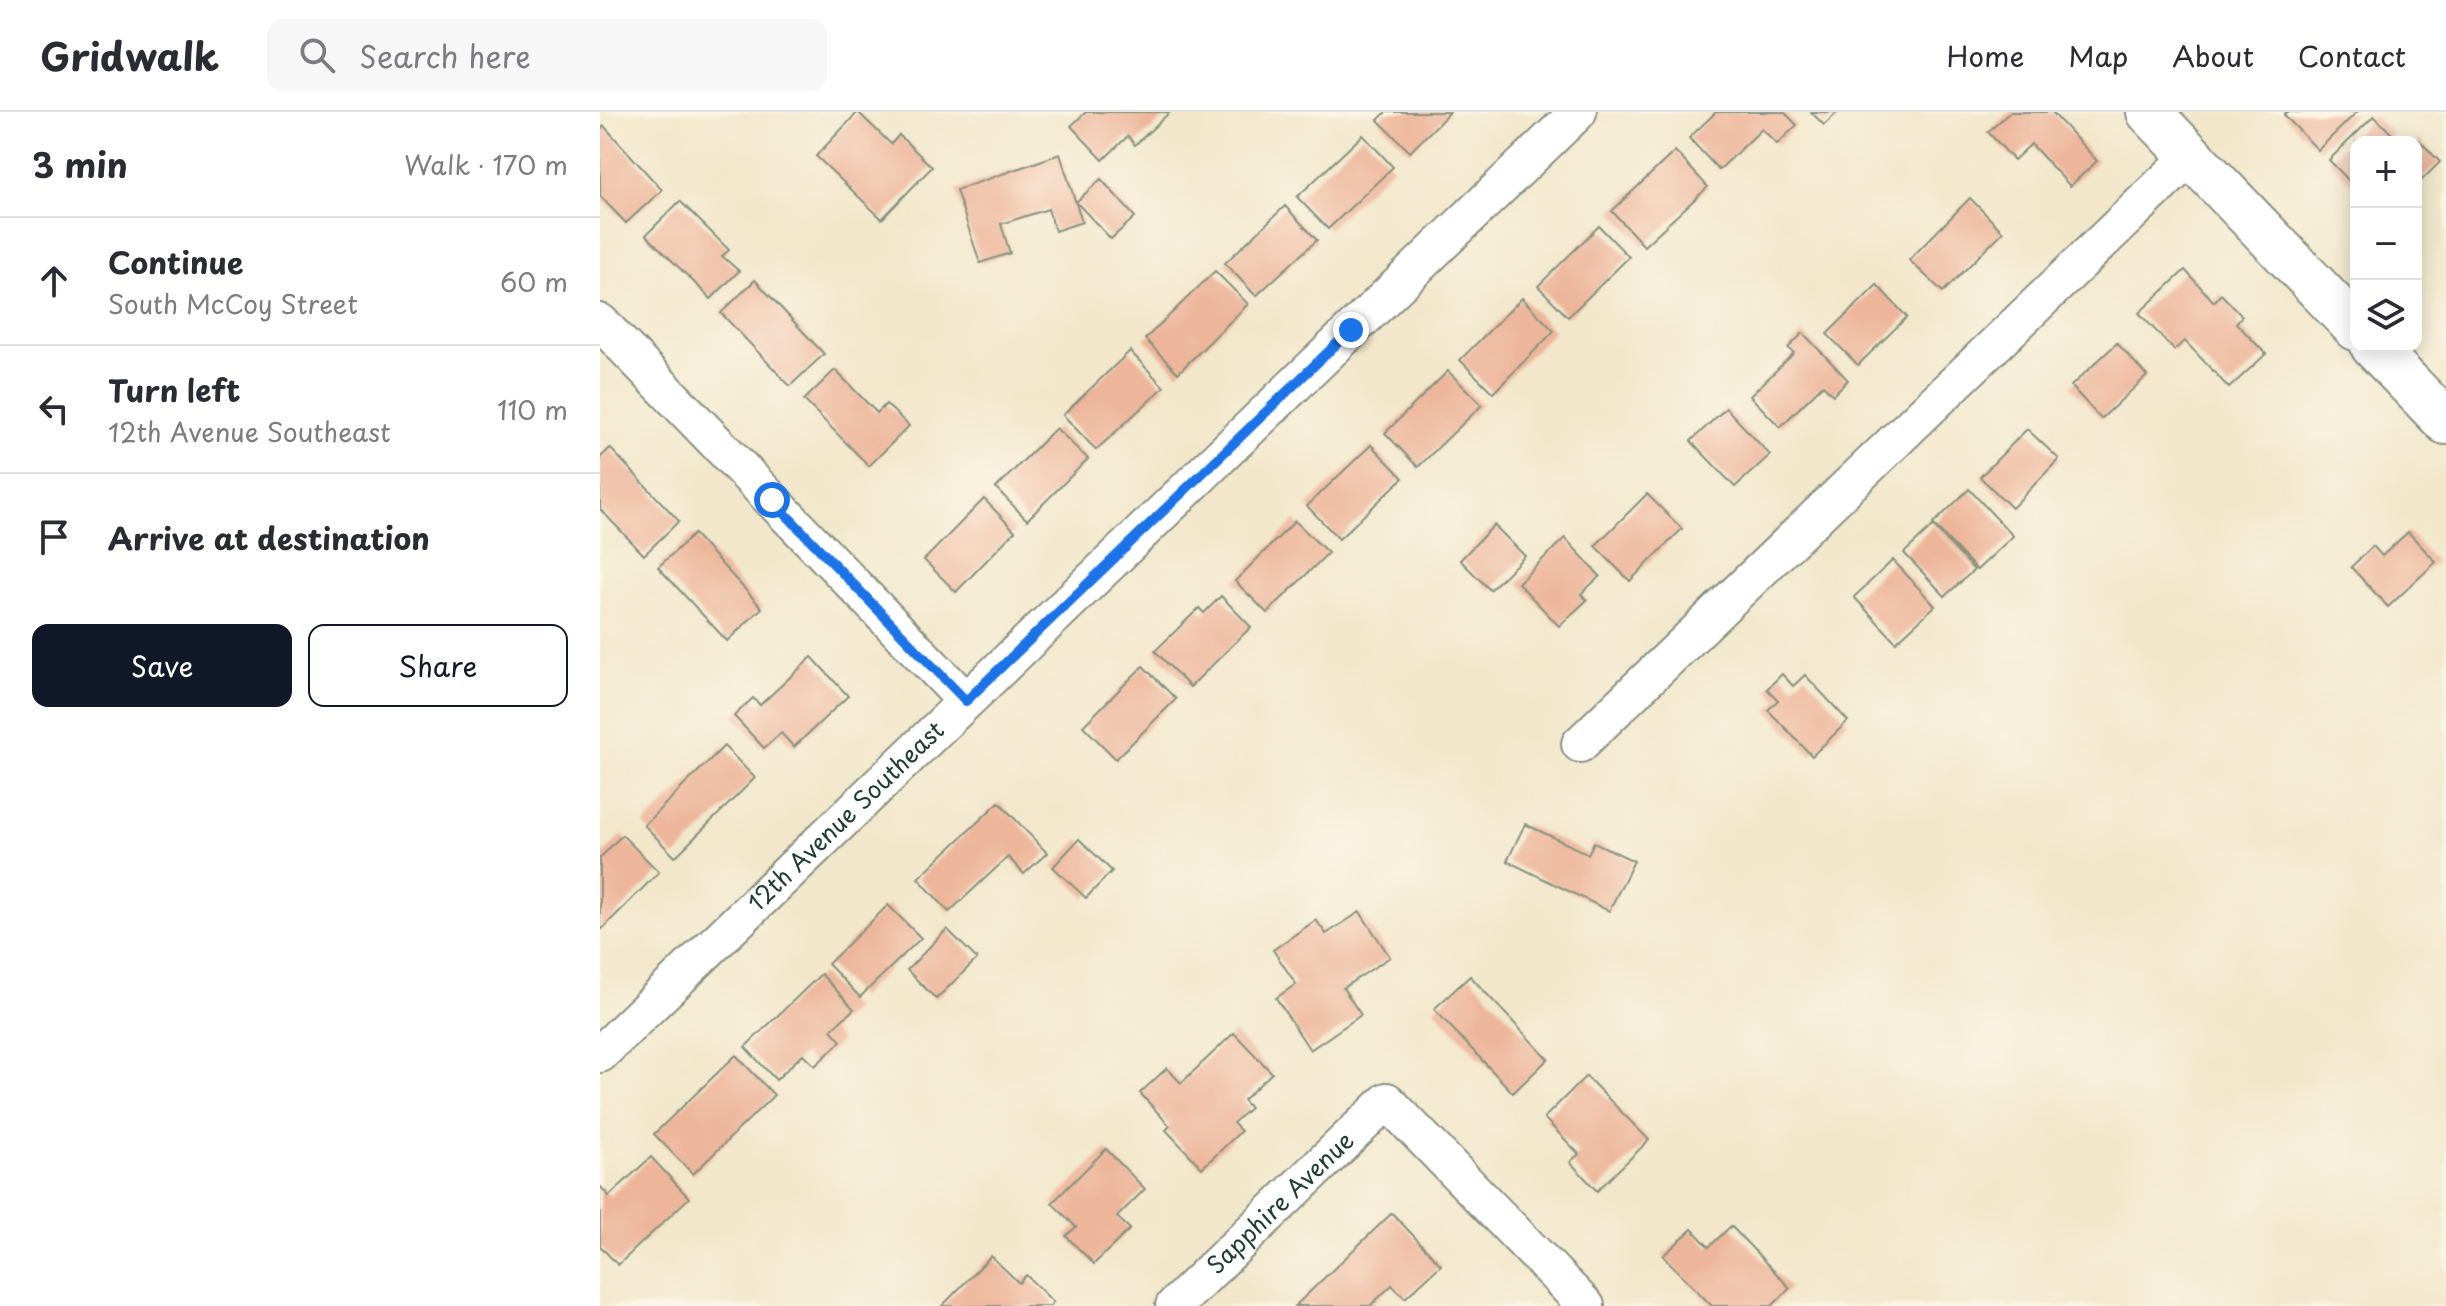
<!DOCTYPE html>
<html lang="en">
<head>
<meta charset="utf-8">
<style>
  :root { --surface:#fff; --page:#f7f7f7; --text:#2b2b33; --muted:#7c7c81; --line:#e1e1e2; --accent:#111827 }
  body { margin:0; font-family:"Playpen Sans",sans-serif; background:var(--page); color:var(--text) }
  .controls { position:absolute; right:24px; top:24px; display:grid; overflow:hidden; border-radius:16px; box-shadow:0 4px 20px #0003 }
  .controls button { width:72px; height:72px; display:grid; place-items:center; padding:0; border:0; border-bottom:2px solid var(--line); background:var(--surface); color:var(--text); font:40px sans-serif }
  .stop { position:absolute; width:24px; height:24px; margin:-18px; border:6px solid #1a73e8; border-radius:50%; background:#fff }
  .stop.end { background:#1a73e8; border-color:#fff; box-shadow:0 2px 8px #0008 }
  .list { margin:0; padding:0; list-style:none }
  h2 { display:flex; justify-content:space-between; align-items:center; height:104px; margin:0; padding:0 32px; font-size:34px }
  h2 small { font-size:26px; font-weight:400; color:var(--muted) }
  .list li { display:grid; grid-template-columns:52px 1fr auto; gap:24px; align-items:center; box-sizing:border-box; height:128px; padding:0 32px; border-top:2px solid var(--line) }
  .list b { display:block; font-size:30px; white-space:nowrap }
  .list p { margin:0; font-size:26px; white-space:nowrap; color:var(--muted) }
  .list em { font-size:26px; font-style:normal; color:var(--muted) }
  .actions { display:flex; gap:16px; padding:24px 32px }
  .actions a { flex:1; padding:18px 0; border:2px solid var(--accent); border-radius:16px; text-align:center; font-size:28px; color:var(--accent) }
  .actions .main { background:var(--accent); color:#fff }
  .icon { flex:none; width:44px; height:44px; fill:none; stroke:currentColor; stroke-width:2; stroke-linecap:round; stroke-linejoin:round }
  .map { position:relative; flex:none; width:1846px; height:1194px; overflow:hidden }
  header { display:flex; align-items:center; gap:48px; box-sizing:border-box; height:112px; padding:0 40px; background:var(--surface); border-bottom:2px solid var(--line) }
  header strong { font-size:38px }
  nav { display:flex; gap:44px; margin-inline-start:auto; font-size:28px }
  .search { width:560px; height:72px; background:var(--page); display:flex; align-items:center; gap:20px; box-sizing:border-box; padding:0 28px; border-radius:16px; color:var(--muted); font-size:30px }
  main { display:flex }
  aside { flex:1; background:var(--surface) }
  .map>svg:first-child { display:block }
  .building { fill:#edb59a }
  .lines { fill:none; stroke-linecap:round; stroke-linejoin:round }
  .street-casing { stroke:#889280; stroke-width:40 }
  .secondary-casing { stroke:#889280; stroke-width:48 }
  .street { stroke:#fff; stroke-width:36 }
  .secondary { stroke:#fff; stroke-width:44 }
  .route { stroke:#1a73e8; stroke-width:10 }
  .labels { text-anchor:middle; stroke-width:8; stroke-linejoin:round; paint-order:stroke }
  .street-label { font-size:24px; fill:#1f3d34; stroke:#fcf5e5 }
</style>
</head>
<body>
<header>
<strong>Gridwalk</strong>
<div class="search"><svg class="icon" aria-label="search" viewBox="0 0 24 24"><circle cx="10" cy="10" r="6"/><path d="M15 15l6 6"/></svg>Search here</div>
<nav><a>Home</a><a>Map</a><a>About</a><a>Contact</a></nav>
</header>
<main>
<aside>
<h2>3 min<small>Walk · 170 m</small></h2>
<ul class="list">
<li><svg class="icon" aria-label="ahead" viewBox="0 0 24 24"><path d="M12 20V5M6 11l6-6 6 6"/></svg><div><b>Continue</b><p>South McCoy Street</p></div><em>60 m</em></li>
<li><svg class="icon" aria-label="left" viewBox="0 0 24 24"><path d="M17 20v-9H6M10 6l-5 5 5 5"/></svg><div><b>Turn left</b><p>12th Avenue Southeast</p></div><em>110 m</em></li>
<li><svg class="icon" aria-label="arrive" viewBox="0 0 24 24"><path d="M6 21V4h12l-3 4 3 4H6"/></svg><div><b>Arrive at destination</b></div></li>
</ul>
<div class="actions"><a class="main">Save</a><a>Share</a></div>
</aside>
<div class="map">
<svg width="1846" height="1194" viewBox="0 0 1846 1194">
  <rect width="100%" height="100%" fill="#fcf5e5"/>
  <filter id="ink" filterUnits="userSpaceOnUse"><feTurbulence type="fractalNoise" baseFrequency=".0125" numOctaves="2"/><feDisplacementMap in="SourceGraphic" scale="16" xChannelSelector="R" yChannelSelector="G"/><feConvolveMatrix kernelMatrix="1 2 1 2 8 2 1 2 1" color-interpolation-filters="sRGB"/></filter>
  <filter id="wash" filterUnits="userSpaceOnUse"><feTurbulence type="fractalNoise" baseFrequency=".006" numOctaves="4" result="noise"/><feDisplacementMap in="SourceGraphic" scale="32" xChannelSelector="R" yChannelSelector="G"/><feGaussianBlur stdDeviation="1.8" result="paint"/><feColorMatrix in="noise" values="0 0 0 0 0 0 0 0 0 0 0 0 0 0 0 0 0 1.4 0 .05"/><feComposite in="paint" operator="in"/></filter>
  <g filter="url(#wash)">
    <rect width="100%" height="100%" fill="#f2e7cb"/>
    <g id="blocks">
      <g class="building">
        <path d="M258 0 291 32 299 23 332 55 282 107 216 44Z"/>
        <path d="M486 0H570L535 33 528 24 503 48 471 14Z"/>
        <path d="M786 0H850L810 40 778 8Z"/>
        <path d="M1116 0H1184L1197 13 1177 32 1162 17 1119 58 1089 26Z"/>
        <path d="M1211 0H1238L1224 13Z"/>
        <path d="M1410 0H1452L1497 49 1470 74 1431 32 1414 48 1388 20Z"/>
        <path d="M1686 0H1757L1718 38 1684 3Z"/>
        <path d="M1774 4 1792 22 1783 30H1756V76L1729 48Z"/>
        <path d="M4 14 62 78 26 111 0 84V18Z"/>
        <path d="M763 23 793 55 728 117 697 85Z"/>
        <path d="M1819 28 1840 50 1816 74V31Z"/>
        <path d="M1075 39 1108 75 1044 134 1012 99Z"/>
        <path d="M460 42 482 110 455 119 448 97 401 112 410 141 380 151 356 78Z"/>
        <path d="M501 67 535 105 511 127 476 90Z"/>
        <path d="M1370 86 1403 120 1343 180 1309 148Z"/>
        <path d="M80 89 129 138 122 144 139 159 111 187 46 123Z"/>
        <path d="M685 94 717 128 656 184 625 151Z"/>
        <path d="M999 114 1029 145 968 205 938 174Z"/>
        <path d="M1585 158 1614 190 1621 182 1642 204 1636 211 1666 242 1629 276 1585 229 1574 238 1539 201Z"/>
        <path d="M615 159 648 192 578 261 545 227Z"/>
        <path d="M155 168 224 242 190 274 121 201Z"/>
        <path d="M1277 173 1307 205 1258 253 1227 222Z"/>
        <path d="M922 186 954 219 893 281 860 248Z"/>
        <path d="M1203 221 1248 268 1233 283 1223 273 1180 315 1150 284 1194 241 1188 236Z"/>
        <path d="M1517 231 1547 264 1501 307 1471 274Z"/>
        <path d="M530 239 564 275 496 338 463 303Z"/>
        <path d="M235 258 277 301 286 292 309 314 269 354 204 288Z"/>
        <path d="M848 259 882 293 818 355 785 321Z"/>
        <path d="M1126 296 1170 343 1135 375 1091 329Z"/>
        <path d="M456 316 488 347 427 408 396 376Z"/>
        <path d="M1427 317 1459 347 1412 396 1380 365Z"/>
        <path d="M771 333 803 366 739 427 707 394Z"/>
        <path d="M10 336 79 409 44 443 0 397V346Z"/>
        <path d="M1369 377 1413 424 1377 458 1333 412Z"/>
        <path d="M1047 382 1082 417 1030 469 995 434Z"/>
        <path d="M384 387 415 419 356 480 324 448Z"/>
        <path d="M695 409 728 441 667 501 635 469Z"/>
        <path d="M894 413 925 444 890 478 860 448Z"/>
        <path d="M1333 414 1374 458 1345 484 1304 441Z"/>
        <path d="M1808 420 1836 450 1788 495 1751 455 1773 434 1782 444Z"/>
        <path d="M94 422 162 496 127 529 58 455Z"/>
        <path d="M965 426 1000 464 981 482 987 488 959 514 918 471Z"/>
        <path d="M1293 448 1335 494 1296 530 1254 485Z"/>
        <path d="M621 484 651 515 590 575 555 539 599 496 604 501Z"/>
        <path d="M212 545 248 584 194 635 181 621 164 636 134 604 153 586 160 593Z"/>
        <path d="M543 554 576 587 516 647 483 614Z"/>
        <path d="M1182 562 1193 574 1205 563 1248 609 1212 644 1168 598 1178 588 1167 577Z"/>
        <path d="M124 634 155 666 75 745 44 713Z"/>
        <path d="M399 690 447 741 424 762 408 745 349 800 318 766Z"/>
        <path d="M925 712 988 742 994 730 1034 749 1009 799 907 749Z"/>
        <path d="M22 723 59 760 0 819V746Z"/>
        <path d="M479 727 512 759 486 786 453 755Z"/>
        <path d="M288 793 321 826 260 885 228 852Z"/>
        <path d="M760 800 790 845 743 876 761 903 710 938 676 886 696 872 673 838 716 808 726 822Z"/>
        <path d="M347 817 377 847 336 887 307 858Z"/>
        <path d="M221 862 254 897 231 918 241 929 215 954 203 942 176 968 145 935Z"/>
        <path d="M870 864 948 947 913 981 834 897Z"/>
        <path d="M634 921 672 961 643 988 650 996 633 1011 641 1019 602 1056 566 1018 570 1014 540 981 567 956 581 971Z"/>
        <path d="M136 943 174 983 93 1062 54 1022Z"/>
        <path d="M986 964 1049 1028 997 1079 970 1050 979 1042 944 1006Z"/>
        <path d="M506 1037 545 1077 517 1105 530 1117 494 1152 466 1124 476 1115 452 1091Z"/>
        <path d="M51 1045 89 1086 18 1153 0 1134V1074L9 1084Z"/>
        <path d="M792 1101 841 1153 805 1186 792 1173 770 1194H695Z"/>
        <path d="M1131 1114 1190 1176 1172 1194H1112L1063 1144 1092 1117 1109 1135Z"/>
        <path d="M391 1144 419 1171 426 1163 453 1190 450 1194H342Z"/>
      </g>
    </g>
  </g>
  <g filter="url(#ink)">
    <use href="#blocks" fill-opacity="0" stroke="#889280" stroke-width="2"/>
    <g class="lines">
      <g class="street-casing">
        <g id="street">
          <path d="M0 210 366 589"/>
          <path d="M980 632 1591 44"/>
          <path id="s1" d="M0 942 978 0"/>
          <path id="s2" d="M574 1194 787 989 986 1194"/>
        </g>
      </g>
      <g class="secondary-casing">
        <g id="secondary">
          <path d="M1549 0 1756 216"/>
          <path d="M1773 234 1846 310"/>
        </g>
      </g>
      <use href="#street" class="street"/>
      <use href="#secondary" class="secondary"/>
    </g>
  </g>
  <g class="lines" filter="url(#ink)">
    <path class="route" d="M172 388 366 589 751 218"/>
  </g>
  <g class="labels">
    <g class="street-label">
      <text dy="8" stroke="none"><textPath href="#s1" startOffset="342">12th Avenue Southeast</textPath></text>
      <text dy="8" stroke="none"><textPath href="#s2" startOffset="148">Sapphire Avenue</textPath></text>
    </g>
  </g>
</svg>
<div class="controls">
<button>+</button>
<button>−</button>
<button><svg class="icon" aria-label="layers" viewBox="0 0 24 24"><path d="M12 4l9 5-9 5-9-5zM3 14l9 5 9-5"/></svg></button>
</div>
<div class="stop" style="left:172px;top:388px"></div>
<div class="stop end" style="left:751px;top:218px"></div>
</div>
</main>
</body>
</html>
